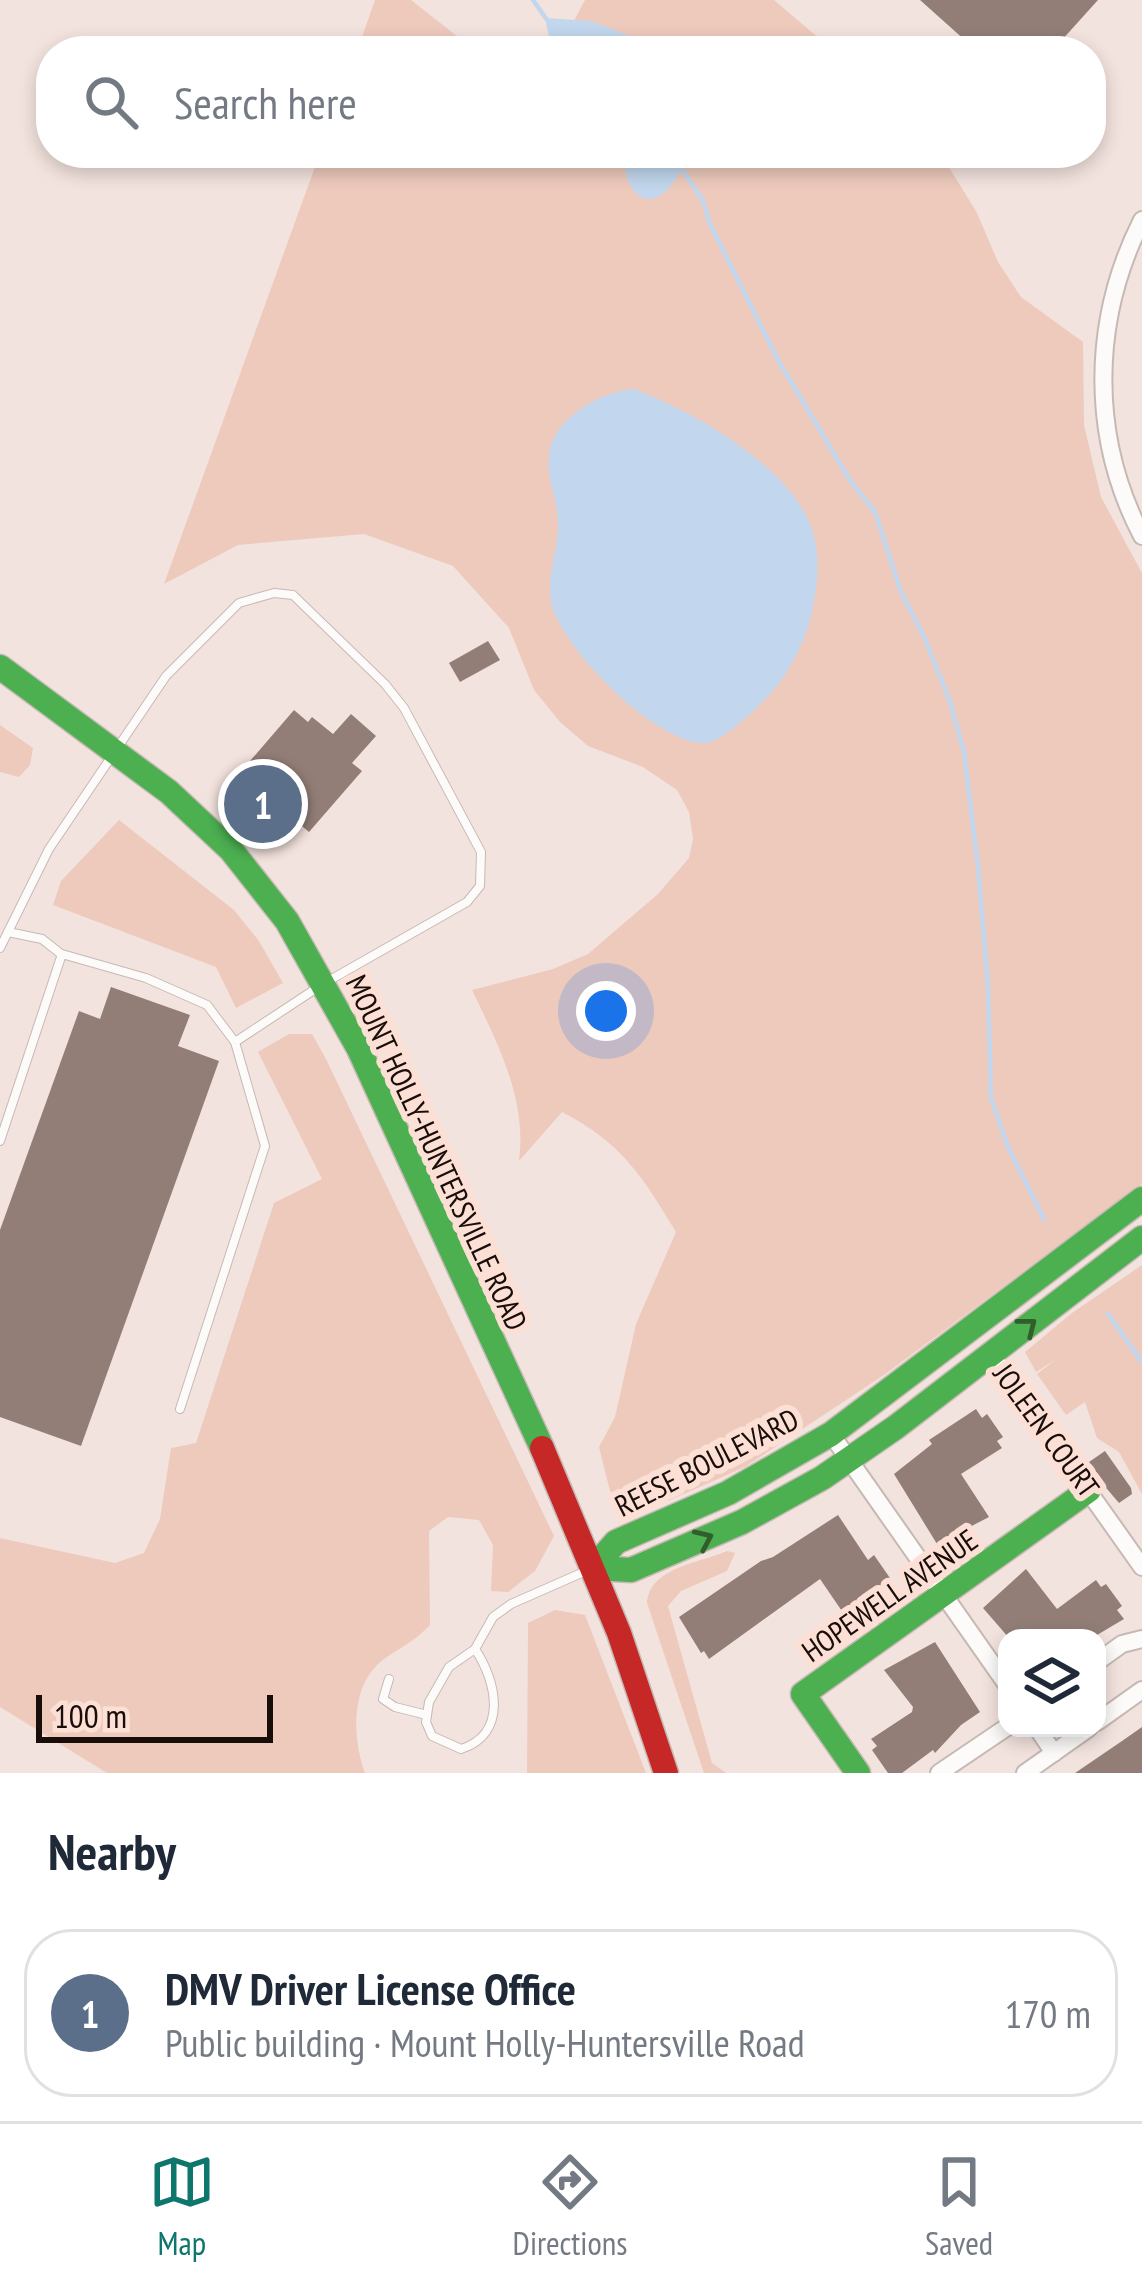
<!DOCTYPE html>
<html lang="en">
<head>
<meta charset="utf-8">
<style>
  :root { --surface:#fff; --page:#f2f2f3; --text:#1f2937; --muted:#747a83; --line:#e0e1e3; --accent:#0f766e }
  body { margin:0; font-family:"PT Sans Narrow",sans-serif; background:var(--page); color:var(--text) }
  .controls { position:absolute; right:36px; bottom:36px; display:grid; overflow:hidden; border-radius:24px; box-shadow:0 6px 18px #0003 }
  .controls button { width:108px; height:108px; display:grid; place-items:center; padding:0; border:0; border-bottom:3px solid var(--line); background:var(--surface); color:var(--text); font:60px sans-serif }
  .scale { position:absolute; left:36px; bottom:30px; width:237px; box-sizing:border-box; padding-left:12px; border:6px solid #190d09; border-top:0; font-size:33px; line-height:42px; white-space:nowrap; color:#190d09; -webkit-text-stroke:9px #fcdfd5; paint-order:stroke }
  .you { position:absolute; left:606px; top:1011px; width:42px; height:42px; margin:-30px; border:9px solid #fff; border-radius:50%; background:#1a73e8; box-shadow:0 0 0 18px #1a73e833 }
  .badge { display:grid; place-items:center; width:78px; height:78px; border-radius:50%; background:var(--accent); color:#fff; font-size:39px; font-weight:700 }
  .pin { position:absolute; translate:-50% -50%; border:6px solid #fff; box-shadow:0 3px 12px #0006 }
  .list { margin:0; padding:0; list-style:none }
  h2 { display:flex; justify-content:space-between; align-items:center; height:156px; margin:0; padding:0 48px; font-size:51px }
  h2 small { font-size:39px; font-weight:400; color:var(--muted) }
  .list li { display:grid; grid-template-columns:78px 1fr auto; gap:36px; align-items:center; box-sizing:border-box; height:168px; margin:0 24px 24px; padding:0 24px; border:3px solid var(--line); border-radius:48px }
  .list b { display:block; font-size:45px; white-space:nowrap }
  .list p { margin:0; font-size:39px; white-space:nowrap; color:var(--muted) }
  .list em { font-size:39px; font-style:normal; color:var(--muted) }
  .icon { flex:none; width:66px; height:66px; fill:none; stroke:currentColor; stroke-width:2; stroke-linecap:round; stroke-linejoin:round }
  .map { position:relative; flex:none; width:1142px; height:1773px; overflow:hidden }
  .search { position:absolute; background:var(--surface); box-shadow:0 6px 18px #0003; left:36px; right:36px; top:36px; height:132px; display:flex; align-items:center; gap:30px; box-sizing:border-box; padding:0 42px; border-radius:48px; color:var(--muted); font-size:45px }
  .sheet { height:348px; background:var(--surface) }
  nav { display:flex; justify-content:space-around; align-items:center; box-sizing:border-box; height:168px; border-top:3px solid var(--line); background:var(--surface); font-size:33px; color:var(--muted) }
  nav a { display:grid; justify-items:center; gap:6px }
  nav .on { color:var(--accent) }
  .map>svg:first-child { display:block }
  .green { fill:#eecabd }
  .water { fill:#c2d7ed }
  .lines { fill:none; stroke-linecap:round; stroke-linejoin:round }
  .stream { stroke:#c2d7ed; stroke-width:4.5 }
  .building { fill:#927e77 }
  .lane-casing { stroke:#c6b9b4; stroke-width:10 }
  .street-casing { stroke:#c6b9b4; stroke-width:20 }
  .fast-casing { stroke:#c6b9b4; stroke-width:27 }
  .jam-casing { stroke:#c6b9b4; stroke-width:27 }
  .lane { stroke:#fdfbfa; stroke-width:8 }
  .street { stroke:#fdfbfa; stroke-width:16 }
  .fast { stroke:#4caf50; stroke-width:24 }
  .jam { stroke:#c62828; stroke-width:24 }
  .oneway { stroke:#325e2c }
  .labels { text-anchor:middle; stroke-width:12; stroke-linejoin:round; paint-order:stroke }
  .street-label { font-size:30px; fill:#190d09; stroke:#fcdfd5 }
</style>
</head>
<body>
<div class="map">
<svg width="1142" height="1773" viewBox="0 0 1142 1773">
  <rect width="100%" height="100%" fill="#f3e3de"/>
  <g class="green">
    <path d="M375 0H411L476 51H357Z"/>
    <path d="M585 0H774L834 51H558Z"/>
    <path d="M320 153H940L976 211 998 262 1021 297 1083 342 1084 425 1101 497 1142 573V1184L884 1375 745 1467 634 1516 610 1491 599 1447 615 1417 636 1324 676 1232C642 1176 622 1143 562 1112L519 1161C527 1099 498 1044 472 990L553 969 588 954 658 894 689 858 693 839 689 812 677 790 643 767 588 746 560 722 534 690 509 628 453 566 364 534 238 545 164 584Z"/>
    <path d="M0 725 33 748 30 765 19 777 0 772Z"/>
    <path d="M119 820 234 910 259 941 283 983 236 1008 216 967 53 905 61 881Z"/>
    <path d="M289 1034H312L325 1057 554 1536 535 1571 508 1592 491 1591 493 1545 479 1520 448 1517 429 1531 430 1625C415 1641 401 1647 384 1659 350 1684 352 1738 365 1773H107L0 1707V1538L115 1563 144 1553 160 1519 171 1448 196 1443 274 1203 322 1179 258 1052Z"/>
    <path d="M1142 1265V1494L1119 1452 1097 1438 1085 1402 1066 1415 1037 1374 1055 1360 1036 1372 1025 1352 1072 1313Z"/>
    <path d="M727 1551 735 1553 727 1571 681 1591 668 1606 712 1763 726 1773H704L647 1603C650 1567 700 1563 727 1551Z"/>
    <path d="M555 1610 585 1615 646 1773H527L528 1623Z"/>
  </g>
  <g class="water">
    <path d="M545 18 591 21 669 51H552Z"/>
    <path d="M621 153H688C683 172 658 217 634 191 626 182 625 164 621 153Z"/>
    <path d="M634 389C692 411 778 460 807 517 821 546 819 576 813 606 808 637 790 673 769 695 757 708 722 743 705 743 656 745 559 646 551 601 546 573 560 548 558 520 557 499 547 479 549 457 551 419 601 391 634 389Z"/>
  </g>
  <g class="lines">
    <g class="stream">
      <path d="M533 0 547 20"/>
      <path d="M682 169 703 201 710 224 778 360 851 482 875 512 901 592 925 639 949 699 964 752 978 867 988 986 991 1098 1008 1147 1044 1219"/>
      <path d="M1108 1314 1142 1362"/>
    </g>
  </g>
  <g class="building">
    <path d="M920 0H1098L1052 51H977Z"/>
    <path d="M488 641 500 660 460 682 449 663Z"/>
    <path d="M294 710 308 722 312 717 333 734 351 714 376 736 352 763 362 771 309 832 277 805 258 827 240 811 257 791 238 775Z"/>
    <path d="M111 987 190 1015 178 1046 219 1061 81 1446 0 1417V1230L79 1011 100 1019Z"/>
    <path d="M976 1409 982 1418 987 1414 1003 1437 997 1441 1002 1448 961 1474 989 1517 937 1544 894 1474 932 1444 929 1440Z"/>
    <path d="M1105 1451 1131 1488 1132 1494 1119 1503 1090 1469 1089 1462Z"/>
    <path d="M838 1515 868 1560 874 1555 890 1578 883 1586 846 1617 820 1579 709 1659 704 1651 701 1653 679 1617 761 1561 773 1557Z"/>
    <path d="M1026 1569 1057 1609 1096 1580 1101 1587 1106 1584 1122 1606 1117 1610 1124 1619 1092 1638H1009L983 1608Z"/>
    <path d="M935 1642 980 1712 961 1725 935 1753 933 1750 902 1773H888L872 1750 877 1746 871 1739 912 1712 913 1707 884 1670Z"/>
    <path d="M1142 1727V1773H1075L1122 1741Z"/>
  </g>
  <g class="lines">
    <g class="lane-casing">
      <g id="lane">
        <path d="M8 932 42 939 61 954"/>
        <path d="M0 948 49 849 166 676 239 603 274 593 293 595 385 684 404 708 481 852 480 886 467 902 323 984 235 1042 207 1005 146 978 62 954 0 1141"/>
        <path d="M180 1409 265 1146 235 1042"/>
        <path d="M475 1649C497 1682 508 1734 461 1749L432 1736 426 1722 429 1702 449 1667 475 1649 493 1617 511 1604 586 1571"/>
        <path d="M389 1679 383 1699 395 1707 427 1715"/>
      </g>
    </g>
    <g class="street-casing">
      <g id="street">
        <path d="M1142 220C1091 321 1090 437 1142 536"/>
        <path d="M991 1354 1142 1567"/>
        <path d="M831 1434 1007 1685"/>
        <path d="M1097 1662 1122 1644 1142 1639"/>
        <path d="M1097 1722 1142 1690"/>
        <path d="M1037 1728 1054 1753"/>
        <path d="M939 1773 1007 1727"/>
        <path d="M1025 1773 1089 1728"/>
      </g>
    </g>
    <g class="fast-casing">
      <g id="fast">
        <path d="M0 667 169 792 231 850 287 921 359 1049 542 1448"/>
        <path d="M593 1568 616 1542 728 1493 831 1434 1142 1199"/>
        <path d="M593 1568 631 1570 742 1522 822 1478 896 1427 1142 1238"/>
        <path d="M858 1773 803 1694 1089 1490"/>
      </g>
    </g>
    <g class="jam-casing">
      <path id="jam" d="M542 1448 619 1633 666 1773"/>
    </g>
    <use href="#lane" class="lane"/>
    <use href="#street" class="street"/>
    <use href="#fast" class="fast"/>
    <use href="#jam" class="jam"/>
  </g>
  <defs><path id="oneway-chevron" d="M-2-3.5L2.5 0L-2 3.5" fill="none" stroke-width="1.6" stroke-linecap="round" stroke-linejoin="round" transform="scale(3)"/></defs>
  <g class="oneway">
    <use href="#oneway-chevron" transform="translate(1028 1326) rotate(-38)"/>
    <use href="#oneway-chevron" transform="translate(704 1539) rotate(-24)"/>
  </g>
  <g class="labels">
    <g class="street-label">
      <text transform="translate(436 1153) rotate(65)" y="10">MOUNT HOLLY-HUNTERSVILLE ROAD</text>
      <text transform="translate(1046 1431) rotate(54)" y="10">JOLEEN COURT</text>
      <text transform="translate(707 1463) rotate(-27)" y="10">REESE BOULEVARD</text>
      <text transform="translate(890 1596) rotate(-35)" y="10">HOPEWELL AVENUE</text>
    </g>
  </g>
</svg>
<div class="controls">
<button><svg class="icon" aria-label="layers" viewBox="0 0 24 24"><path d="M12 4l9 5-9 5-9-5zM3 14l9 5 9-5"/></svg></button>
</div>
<div class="scale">100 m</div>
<div class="you"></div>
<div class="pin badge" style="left:263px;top:804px;background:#5c6f8a">1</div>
<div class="search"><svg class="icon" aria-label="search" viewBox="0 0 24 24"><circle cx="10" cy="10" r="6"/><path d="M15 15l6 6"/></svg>Search here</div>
</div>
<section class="sheet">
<h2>Nearby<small></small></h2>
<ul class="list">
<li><span class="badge" style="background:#5c6f8a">1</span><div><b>DMV Driver License Office</b><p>Public building · Mount Holly-Huntersville Road</p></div><em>170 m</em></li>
</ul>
</section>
<nav>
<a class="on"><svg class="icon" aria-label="map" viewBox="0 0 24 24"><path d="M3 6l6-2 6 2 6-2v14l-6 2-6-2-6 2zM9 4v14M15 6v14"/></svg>Map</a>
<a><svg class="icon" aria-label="directions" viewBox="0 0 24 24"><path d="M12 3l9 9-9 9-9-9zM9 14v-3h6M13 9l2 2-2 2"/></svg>Directions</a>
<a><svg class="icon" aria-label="saved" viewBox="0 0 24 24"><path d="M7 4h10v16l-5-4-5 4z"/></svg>Saved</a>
</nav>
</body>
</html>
